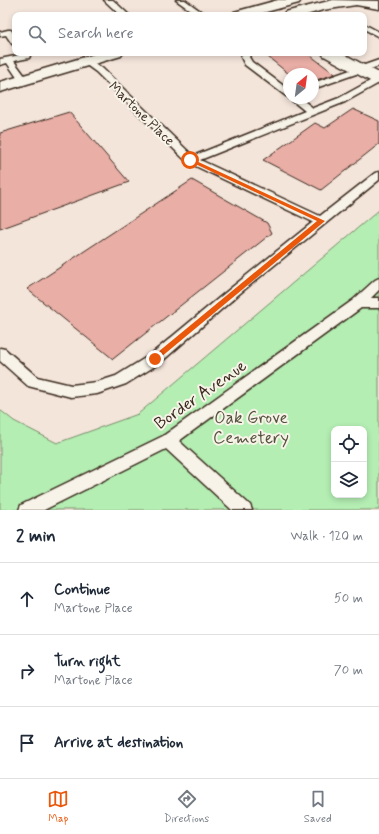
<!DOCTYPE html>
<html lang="en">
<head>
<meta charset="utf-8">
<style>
  :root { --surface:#fff; --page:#f2f2f3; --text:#1f2937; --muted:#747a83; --line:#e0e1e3; --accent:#ea580c }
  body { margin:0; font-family:Mynerve,sans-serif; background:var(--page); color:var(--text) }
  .controls { position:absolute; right:12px; bottom:12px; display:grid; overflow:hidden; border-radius:8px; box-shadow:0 2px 6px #0003 }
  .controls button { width:36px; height:36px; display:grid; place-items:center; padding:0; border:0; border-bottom:1px solid var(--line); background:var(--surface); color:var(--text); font:20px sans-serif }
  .compass { position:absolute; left:283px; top:68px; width:36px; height:36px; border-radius:50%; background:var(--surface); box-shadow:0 2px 6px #0003; rotate:29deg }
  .stop { position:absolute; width:12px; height:12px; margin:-9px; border:3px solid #ea580c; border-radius:50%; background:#fff }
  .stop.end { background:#ea580c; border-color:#fff; box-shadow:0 1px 4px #0008 }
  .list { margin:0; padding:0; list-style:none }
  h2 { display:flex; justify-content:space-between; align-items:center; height:52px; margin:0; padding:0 16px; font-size:17px }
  h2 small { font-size:13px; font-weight:400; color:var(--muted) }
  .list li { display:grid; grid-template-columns:26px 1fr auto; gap:12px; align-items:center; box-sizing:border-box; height:72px; padding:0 16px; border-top:1px solid var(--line) }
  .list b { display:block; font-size:15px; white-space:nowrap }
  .list p { margin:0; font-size:13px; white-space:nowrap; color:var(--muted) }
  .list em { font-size:13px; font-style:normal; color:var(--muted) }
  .icon { flex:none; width:22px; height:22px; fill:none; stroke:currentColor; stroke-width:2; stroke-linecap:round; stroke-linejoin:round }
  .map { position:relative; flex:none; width:379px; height:510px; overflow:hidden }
  .search { position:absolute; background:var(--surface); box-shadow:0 2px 6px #0003; left:12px; right:12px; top:12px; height:44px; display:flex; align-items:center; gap:10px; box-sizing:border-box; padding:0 14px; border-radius:8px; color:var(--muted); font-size:15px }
  .sheet { height:268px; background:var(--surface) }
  nav { display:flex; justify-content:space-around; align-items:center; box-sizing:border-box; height:56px; border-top:1px solid var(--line); background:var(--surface); font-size:11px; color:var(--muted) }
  nav a { display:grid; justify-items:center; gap:2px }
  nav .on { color:var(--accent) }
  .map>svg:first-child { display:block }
  .green { fill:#b4eeb3; stroke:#788c68; fill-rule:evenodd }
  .building { fill:#e9aea6; stroke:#3b2a1e }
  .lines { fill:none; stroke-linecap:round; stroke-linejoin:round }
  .lane-casing { stroke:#3b2a1e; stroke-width:3 }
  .street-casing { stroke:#3b2a1e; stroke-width:3 }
  .secondary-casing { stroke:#3b2a1e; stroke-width:3 }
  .lane { fill:#f7f3e8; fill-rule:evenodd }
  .street { fill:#f7f3e8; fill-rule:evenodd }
  .secondary { fill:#f7f3e8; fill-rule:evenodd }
  .route { fill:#ea580c }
  .labels { text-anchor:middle; stroke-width:4; stroke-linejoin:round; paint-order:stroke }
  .street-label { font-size:14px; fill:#3b2a1e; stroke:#f7f3e8 }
  .near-street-label { font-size:17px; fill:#3b2a1e; stroke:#f7f3e8 }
  .near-park-label { font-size:17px; fill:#53513c; stroke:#f7f3e8 }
</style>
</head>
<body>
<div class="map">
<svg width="379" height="510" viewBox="0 0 379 510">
  <rect width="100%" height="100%" fill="#f4e5db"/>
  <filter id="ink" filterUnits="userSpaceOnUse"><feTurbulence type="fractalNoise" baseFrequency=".025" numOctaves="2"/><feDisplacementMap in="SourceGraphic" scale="8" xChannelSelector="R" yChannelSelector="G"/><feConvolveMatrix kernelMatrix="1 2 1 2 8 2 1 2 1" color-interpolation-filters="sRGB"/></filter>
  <g filter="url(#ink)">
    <path class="green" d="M379 210V510H0V410L14 421 57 443 138 414ZM334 429H364V495H334Z"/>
    <g class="building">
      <path d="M263 53H307L335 74 313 81V74H289Z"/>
      <path d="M353 109 379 121V144L321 190 263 160 315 123 325 128Z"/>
      <path d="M69 112 129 182 0 229V133Z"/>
      <path d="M192 180 267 223 272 233 113 359 27 289Z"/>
    </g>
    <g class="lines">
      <g class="lane-casing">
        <g id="lane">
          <path d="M104 0H113L129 15H120Z"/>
          <path d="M176 0H185L206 15H197Z"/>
          <path d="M364 24 379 32V37L364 29Z"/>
          <path d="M8 30H11L15 36V45L12 44 6 35 0 36V32Z"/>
          <path d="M19 53H28L30 56 29 58 14 61 28 80 23 83 20 82 7 63 0 65V59L20 55Z"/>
          <path d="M243 53H251L249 57 252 62 289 90V97L286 96 245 65 241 57Z"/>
          <path d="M88 59 102 68 193 156 305 111 289 98H300L313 108 339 98 379 76V83L345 102 200 160 320 216 375 173 379 172V180L239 294 160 363 126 384 97 394 71 397 28 386 0 361V348L5 349 37 377 71 385 97 382 116 376 150 355 231 288 313 222 187 162 96 72 85 64 84 62Z"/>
          <path d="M379 60V66L313 89V83Z"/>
          <path d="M379 278V290L371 298H379V308H361L179 441 250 505 252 510H232L166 449 44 510H19L21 505 163 436 353 300 375 280Z"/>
        </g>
      </g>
      <g class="street-casing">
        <path id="street" d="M322 53H342L379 73V84L372 82 324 56Z"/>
      </g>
      <g class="secondary-casing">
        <g id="secondary">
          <path d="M278 0H301L299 3 255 15H232L234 12Z"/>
          <path d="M333 0 379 1V9L356 5 323 10 306 15H283L285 12Z"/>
          <path d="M98 53H123L121 56 0 92V82Z"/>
        </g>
      </g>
      <use href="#lane" class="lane"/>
      <use href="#street" class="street"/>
      <use href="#secondary" class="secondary"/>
    </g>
  </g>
  <path class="route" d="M189 159H192L325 221 155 362 152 361V357L317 221 189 161Z"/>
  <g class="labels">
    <g class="street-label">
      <text transform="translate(142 113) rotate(44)" y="5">Martone Place</text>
    </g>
    <g class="near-street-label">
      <text transform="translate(200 394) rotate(-35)" y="6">Border Avenue</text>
    </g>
    <g class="near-park-label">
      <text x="251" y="423">Oak Grove<tspan x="251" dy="20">Cemetery</tspan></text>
    </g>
  </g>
</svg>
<div class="controls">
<button><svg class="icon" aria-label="locate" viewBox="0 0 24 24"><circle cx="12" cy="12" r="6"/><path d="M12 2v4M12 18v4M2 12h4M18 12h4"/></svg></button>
<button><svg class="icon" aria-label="layers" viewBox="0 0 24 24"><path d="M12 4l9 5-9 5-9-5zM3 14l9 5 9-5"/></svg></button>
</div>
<svg class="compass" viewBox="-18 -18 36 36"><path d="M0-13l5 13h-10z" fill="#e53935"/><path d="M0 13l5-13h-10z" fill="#747a83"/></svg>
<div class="stop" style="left:190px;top:160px"></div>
<div class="stop end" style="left:155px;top:359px"></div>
<div class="search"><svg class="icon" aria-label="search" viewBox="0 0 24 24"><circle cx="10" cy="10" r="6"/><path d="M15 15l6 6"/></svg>Search here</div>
</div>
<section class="sheet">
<h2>2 min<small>Walk · 120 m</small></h2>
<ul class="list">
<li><svg class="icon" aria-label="ahead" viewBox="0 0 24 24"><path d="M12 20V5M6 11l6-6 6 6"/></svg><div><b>Continue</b><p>Martone Place</p></div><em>50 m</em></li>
<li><svg class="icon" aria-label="right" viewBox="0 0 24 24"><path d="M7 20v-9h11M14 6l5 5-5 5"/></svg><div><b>Turn right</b><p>Martone Place</p></div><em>70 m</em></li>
<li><svg class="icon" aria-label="arrive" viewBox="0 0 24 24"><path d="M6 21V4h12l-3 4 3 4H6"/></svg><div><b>Arrive at destination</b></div></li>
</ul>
</section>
<nav>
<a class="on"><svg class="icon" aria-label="map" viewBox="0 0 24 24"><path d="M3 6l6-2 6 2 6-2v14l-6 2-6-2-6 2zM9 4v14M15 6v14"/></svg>Map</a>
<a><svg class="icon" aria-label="directions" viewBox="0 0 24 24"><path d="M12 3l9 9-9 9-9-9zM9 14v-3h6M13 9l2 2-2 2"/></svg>Directions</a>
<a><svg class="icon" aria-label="saved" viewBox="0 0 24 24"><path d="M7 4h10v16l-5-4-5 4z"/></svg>Saved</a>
</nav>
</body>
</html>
